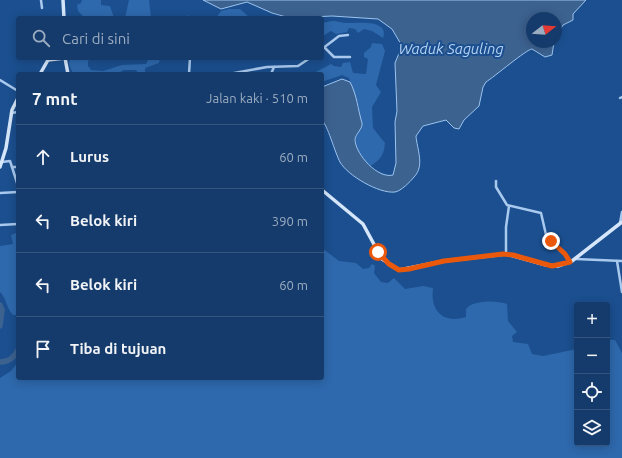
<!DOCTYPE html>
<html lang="id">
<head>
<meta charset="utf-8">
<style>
  :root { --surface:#143b6b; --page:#214673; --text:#f1f3f6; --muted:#9dadc1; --line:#33557e }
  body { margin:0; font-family:Ubuntu,sans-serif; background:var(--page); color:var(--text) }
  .controls { position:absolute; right:12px; bottom:12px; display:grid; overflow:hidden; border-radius:4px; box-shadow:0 2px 10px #0003 }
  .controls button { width:36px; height:36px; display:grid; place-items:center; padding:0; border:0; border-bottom:1px solid var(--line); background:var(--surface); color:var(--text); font:20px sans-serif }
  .compass { position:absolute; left:526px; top:12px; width:36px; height:36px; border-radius:50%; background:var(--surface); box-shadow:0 2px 10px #0003; rotate:73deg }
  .stop { position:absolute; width:12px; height:12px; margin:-9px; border:3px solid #ea580c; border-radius:50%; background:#fff }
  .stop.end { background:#ea580c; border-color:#fff; box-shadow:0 1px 4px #0008 }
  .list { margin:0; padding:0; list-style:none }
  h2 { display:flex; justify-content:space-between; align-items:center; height:52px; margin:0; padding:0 16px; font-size:17px }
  h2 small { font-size:13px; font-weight:400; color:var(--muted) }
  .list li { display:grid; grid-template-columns:26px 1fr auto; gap:12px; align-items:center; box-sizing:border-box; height:64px; padding:0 16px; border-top:1px solid var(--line) }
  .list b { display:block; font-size:15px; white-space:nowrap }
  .list em { font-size:13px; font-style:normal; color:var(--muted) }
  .icon { flex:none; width:22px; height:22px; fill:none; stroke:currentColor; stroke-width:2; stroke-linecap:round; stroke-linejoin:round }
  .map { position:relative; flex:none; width:622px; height:458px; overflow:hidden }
  .search { position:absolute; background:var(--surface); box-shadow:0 2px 10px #0003; left:16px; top:16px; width:308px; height:44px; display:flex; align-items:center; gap:10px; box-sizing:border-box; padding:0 14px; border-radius:4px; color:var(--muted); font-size:15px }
  .panel { position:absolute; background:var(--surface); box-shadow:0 2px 10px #0003; left:16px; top:72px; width:308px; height:308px; border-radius:4px }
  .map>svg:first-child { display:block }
  .green { fill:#2e69ad }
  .water { fill:#3c6290; stroke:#9cc4f0 }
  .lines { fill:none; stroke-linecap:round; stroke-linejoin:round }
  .river { stroke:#3c6290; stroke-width:5.5 }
  .street { stroke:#a9c9ee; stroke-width:2.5 }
  .secondary { stroke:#d6e6fa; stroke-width:3.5 }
  .route { stroke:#ea580c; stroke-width:5 }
  .labels { text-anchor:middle; stroke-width:4; stroke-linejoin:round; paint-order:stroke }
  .water-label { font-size:15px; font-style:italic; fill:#b5d3f5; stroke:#1b4f8f }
</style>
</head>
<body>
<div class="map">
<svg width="622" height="458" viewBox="0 0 622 458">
  <rect width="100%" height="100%" fill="#1b4f8f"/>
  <g class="green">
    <path d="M82 0H101V5L110 6 114 18H85L78 11 77 5 81 3Z"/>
    <path d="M129 0H149L151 18H125Z"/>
    <path d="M229 9H240L250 18H216L221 11Z"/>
    <path d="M332 21C337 21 342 23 348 23 357 23 390 19 383 38L372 31 364 29 358 33 355 29 349 28 347 32 336 34 331 31 323 36 322 42V23Z"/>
    <path d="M372 43 382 44 385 51 376 85 381 92 372 107 373 128 385 143C384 154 381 160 370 166L362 159 356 145V137L360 122 359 107 349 78 342 75 322 82V74H312L331 64 334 66 341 67 343 63 350 62 353 73 366 74 368 59 364 57V53L371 47Z"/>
    <path d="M70 58H92L88 61V66L91 70 103 71 122 65 146 64 149 58H160L159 63 145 68V74H139L136 70H124L116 74H73L69 64Z"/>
    <path d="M18 232V315H13C6 308 7 299 0 292V246L13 244 11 235Z"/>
    <path d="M322 248 339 261 356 263 363 269 369 268 372 264 375 266 374 273 381 282 388 283 394 278 405 289 423 286 433 288C430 311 443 324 466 317V309C472 300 497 300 507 304L508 321 517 332 512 336 513 342 528 344 532 354 543 356 577 349V443H607V340H615L622 353V458H0V378L11 371 18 362V378H322Z"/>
  </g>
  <path class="water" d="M203 0H586L573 14V20L563 25 556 36V18H532V42H554L552 55 545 57 532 49C527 49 494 77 486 82L483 87 479 106 464 120 459 129 454 128 446 120 423 126 416 136C417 149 425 166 414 177 410 182 401 191 395 192 379 194 347 175 340 162 335 153 327 123 322 121V87L342 79 350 82C357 95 358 110 362 123 363 129 355 134 355 140 356 155 378 179 393 175L396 163 395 122 397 111 395 63 402 46 392 29 378 19 332 16 290 18 272 13 247 2 221 9Z"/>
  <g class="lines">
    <g class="river">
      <path d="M0 305 2 310 0 326"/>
      <path d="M0 362C9 362 14 358 18 350"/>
    </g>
    <g class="street">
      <path d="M41 0 42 8"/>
      <path d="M186 18 188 17"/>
      <path d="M324 47 334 57H350"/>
      <path d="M322 49 339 36 348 35"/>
      <path d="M189 74 190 58"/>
      <path d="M229 74 267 67 298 66 310 58"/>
      <path d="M271 74 274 67"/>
      <path d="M0 80 18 91"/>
      <path d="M620 98 622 97"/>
      <path d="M11 113 18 112"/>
      <path d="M2 162 10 161 12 167H18"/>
      <path d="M12 167 18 186"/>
      <path d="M496 181V187L507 205 541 213 547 239 565 254 570 262"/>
      <path d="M0 193 18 192"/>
      <path d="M620 223 622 212"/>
      <path d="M0 225 18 224"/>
      <path d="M506 254V227L509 206"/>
      <path d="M576 259 622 261"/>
      <path d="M617 261 622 292"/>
    </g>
    <g class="secondary">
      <path d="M63 0 64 18"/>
      <path d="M40 74 48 60 65 58 68 74"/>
      <path d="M0 167 6 148 12 110 18 98"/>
      <path d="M322 190 363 224 382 259 399 270 444 261 506 254 546 265 558 266 572 261 622 222"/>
    </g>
  </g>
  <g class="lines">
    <path class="route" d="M378 252 389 264 399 270 409 269 444 261 503 254 513 255 552 266 570 262 565 254 551 241"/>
  </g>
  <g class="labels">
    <g class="water-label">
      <text x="451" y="54">Waduk Saguling</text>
    </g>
  </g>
</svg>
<div class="controls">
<button>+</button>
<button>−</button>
<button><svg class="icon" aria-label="locate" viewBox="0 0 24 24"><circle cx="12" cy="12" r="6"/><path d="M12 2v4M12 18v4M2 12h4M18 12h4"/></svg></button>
<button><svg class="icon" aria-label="layers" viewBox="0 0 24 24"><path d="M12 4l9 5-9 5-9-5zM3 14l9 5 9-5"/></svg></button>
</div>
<svg class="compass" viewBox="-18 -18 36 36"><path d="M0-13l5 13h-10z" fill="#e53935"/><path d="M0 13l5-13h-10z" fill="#9dadc1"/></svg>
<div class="stop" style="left:378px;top:252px"></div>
<div class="stop end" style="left:551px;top:241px"></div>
<div class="search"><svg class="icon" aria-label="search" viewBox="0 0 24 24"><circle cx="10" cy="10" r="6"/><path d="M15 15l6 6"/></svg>Cari di sini</div>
<section class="panel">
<h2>7 mnt<small>Jalan kaki · 510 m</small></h2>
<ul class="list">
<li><svg class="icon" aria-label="ahead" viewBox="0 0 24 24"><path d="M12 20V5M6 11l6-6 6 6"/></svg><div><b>Lurus</b></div><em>60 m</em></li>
<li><svg class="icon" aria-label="left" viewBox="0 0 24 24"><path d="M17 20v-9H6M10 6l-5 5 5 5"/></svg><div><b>Belok kiri</b></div><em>390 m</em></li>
<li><svg class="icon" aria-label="left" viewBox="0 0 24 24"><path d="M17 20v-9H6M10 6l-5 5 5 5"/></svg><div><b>Belok kiri</b></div><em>60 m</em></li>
<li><svg class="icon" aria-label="arrive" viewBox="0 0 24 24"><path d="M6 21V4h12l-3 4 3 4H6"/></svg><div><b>Tiba di tujuan</b></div></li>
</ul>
</section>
</div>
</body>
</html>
